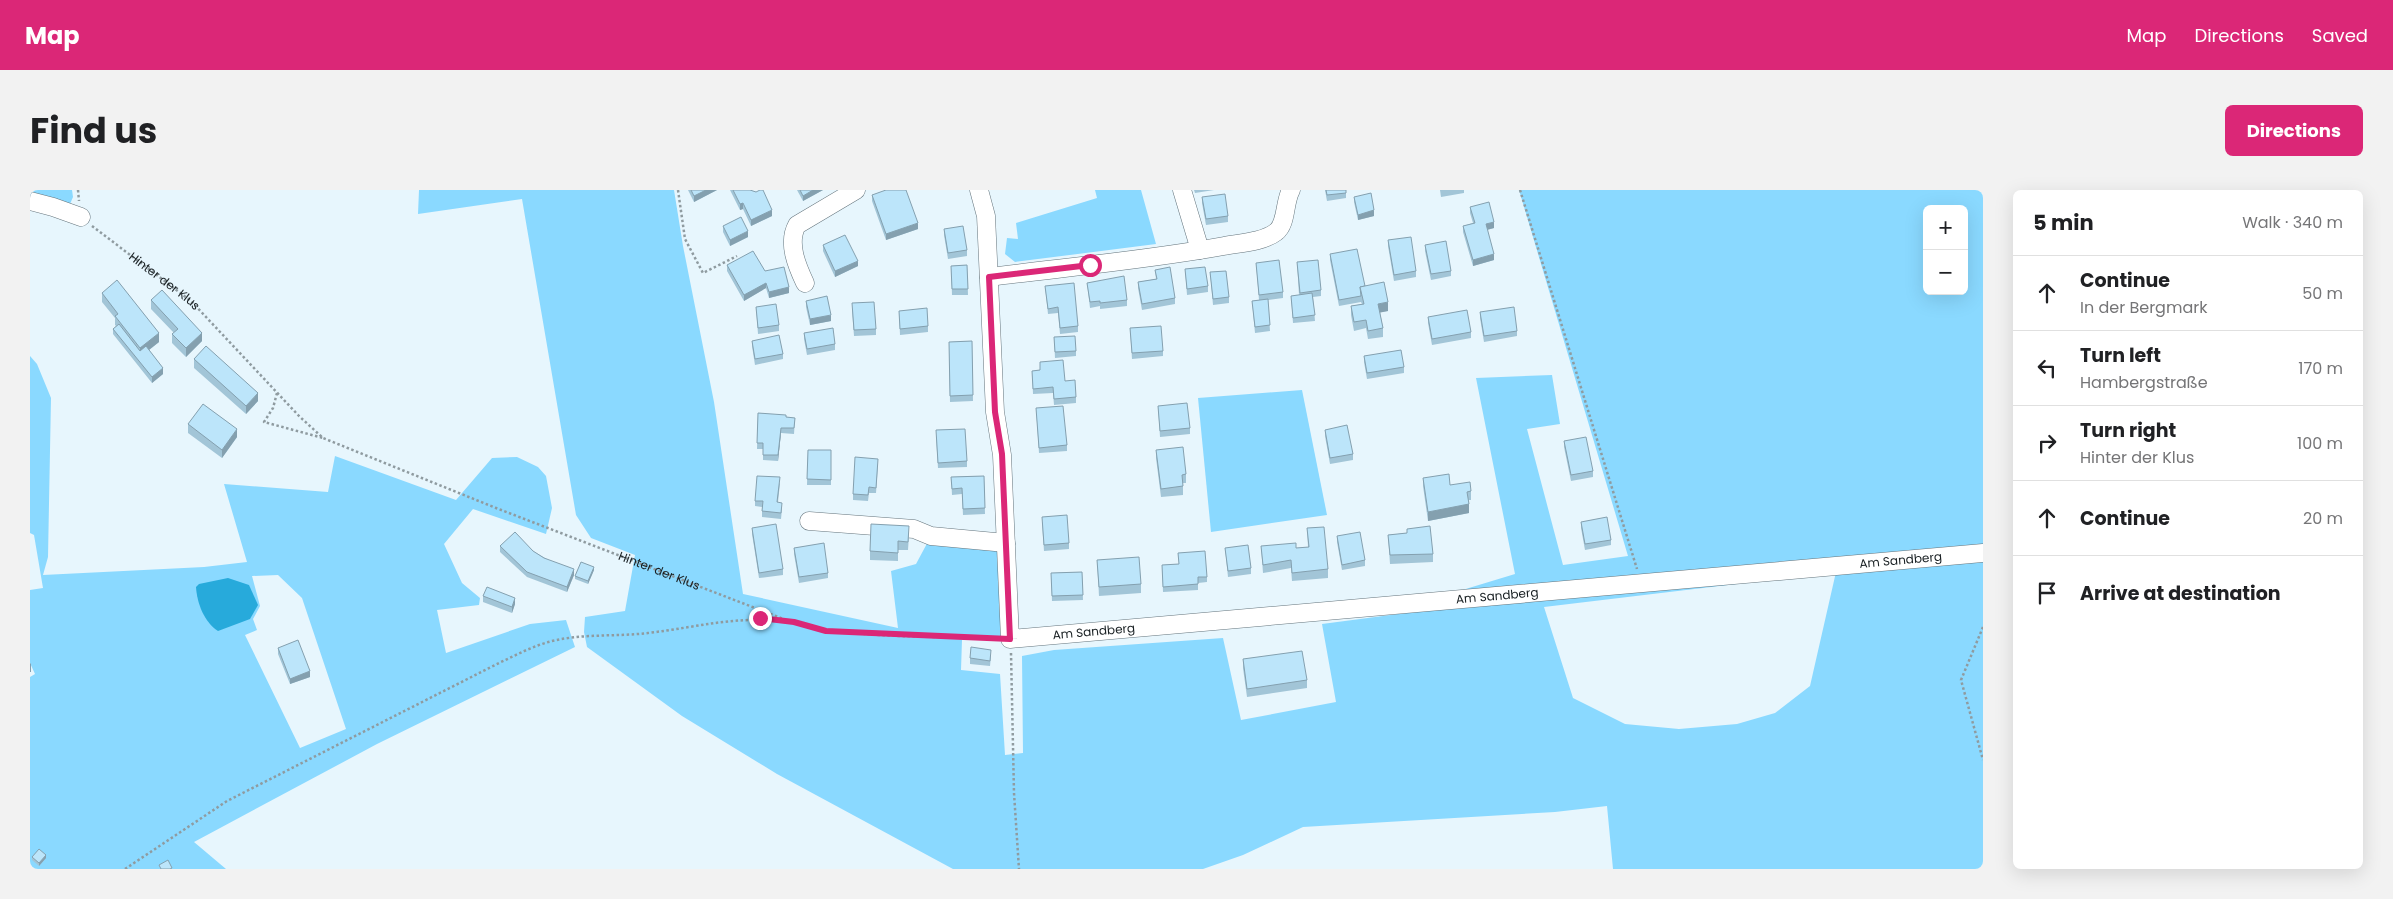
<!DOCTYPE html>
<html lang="en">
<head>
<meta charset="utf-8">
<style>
  :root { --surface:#fff; --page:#f2f2f2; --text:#202124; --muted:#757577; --line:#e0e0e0; --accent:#db2777 }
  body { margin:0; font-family:Poppins,sans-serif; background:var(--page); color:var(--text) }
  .controls { position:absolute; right:15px; top:15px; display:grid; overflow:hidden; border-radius:8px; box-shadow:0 5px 20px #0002 }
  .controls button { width:45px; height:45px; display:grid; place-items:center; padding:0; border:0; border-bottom:1px solid var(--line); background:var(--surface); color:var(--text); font:25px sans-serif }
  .stop { position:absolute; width:15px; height:15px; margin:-11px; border:4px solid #db2777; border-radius:50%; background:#fff }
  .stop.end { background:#db2777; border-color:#fff; box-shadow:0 1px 5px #0008 }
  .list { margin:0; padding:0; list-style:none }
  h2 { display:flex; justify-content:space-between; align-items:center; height:65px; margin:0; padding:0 20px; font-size:21px }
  h2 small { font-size:16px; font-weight:400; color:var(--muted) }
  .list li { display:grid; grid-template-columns:32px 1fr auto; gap:15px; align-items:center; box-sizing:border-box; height:75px; padding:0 20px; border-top:1px solid var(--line) }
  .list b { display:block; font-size:19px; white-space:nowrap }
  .list p { margin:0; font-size:16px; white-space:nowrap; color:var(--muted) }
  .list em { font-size:16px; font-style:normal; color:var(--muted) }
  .icon { flex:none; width:28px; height:28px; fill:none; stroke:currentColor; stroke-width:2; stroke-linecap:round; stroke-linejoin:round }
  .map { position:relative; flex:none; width:1953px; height:679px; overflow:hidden; border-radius:8px }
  header { display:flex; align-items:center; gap:30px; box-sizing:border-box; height:70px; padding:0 25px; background:var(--accent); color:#fff }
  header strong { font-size:24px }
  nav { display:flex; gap:28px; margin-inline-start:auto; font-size:18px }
  .intro { display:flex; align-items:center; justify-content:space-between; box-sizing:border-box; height:120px; padding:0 30px }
  h1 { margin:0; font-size:35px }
  .button { padding:12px 22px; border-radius:8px; background:var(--accent); color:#fff; font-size:18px; font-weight:700 }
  main { display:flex; gap:30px; padding:0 30px }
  aside { flex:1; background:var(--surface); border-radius:8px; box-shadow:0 5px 20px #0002 }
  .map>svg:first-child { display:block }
  .green { fill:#8ad9ff; fill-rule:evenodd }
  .water { fill:#27aadb }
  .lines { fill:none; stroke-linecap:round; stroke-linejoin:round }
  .minor-casing { stroke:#65757d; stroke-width:19 }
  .path { stroke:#8f9ba0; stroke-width:2.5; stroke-dasharray:2.5 2.5; stroke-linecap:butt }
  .minor { stroke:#fff; stroke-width:18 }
  .wall { fill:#a2c5d7 }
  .shaded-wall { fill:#84a0af }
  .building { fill:#bce5fa; stroke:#84a0af }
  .route { stroke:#db2777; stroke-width:6 }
  .labels { text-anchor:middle; stroke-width:4.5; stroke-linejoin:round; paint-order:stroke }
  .street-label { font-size:12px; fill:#181f22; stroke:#e7f6fd }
</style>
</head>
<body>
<header>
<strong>Map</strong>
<nav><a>Map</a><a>Directions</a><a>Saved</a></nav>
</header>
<div class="intro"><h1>Find us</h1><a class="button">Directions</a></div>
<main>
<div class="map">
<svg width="1953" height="679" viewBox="0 0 1953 679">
  <rect width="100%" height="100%" fill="#e7f6fd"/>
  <g class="green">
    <path d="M0 0H42L43 7 40 14 30 13 0 6Z"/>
    <path d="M389 0H644L653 56 684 212 713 404 868 438 861 381 886 374 901 346 976 353 980 449 932 450 931 480 970 484 975 565 993 563 992 466 1024 460 1193 448 1211 530 1306 512 1292 434 1414 418 1429 401 1485 384 1446 188 1522 185 1530 234 1497 239 1533 375 1598 366 1489 0H1953V679H1583L1577 616 1525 622 1273 637 1213 665 1173 679H923L747 584 652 526 557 457 554 442 555 427 595 421 605 365 561 348 546 325 492 9 388 24ZM1897 19H1934V101H1897ZM1806 382 1780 496 1745 523 1707 534 1649 539 1595 534 1543 508 1514 417Z"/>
    <path d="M1065 0H1111L1126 54 985 72 975 64 977 48 988 49 986 33 1067 8Z"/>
    <path d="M0 166 7 174 21 208 18 367 13 385 174 377 217 372 194 294 298 302 305 266 426 310 462 268 487 267 508 277 516 286 522 318 516 344 443 319 414 354 432 393 450 408 449 415 407 420 416 463 500 434 536 430 545 457 347 554 164 652 196 679H0V487L5 484 0 473V400L13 398 4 345 0 343ZM248 385 272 408 316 539 270 558 215 445 227 440 223 429 230 416 222 386Z"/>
    <path d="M1272 200 1297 325 1181 342 1168 208Z"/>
  </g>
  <path class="water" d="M198 388 219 395 228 415 220 429 188 441C174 432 167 413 166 397L169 394Z"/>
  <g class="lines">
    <g class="minor-casing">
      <g id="minor">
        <path id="s2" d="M949 0 956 26 965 222 972 265 980 449 1953 363"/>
        <path d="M1152 0 1170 60"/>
        <path d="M0 11 23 17 51 27"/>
        <path d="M959 87C1038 77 1117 70 1194 56 1210 53 1233 52 1246 42 1257 34 1254 12 1261 0"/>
        <path d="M775 93C767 76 757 53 767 35L826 0"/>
        <path d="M779 331 884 339 901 346 976 353"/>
      </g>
    </g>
    <g class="path">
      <path d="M48 0 49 11"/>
      <path d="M648 0 655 49 673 83 707 66"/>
      <path d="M1490 0 1607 379"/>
      <path id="s1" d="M62 36 161 111 269 226 293 248 466 318 764 433C829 449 898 446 964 448"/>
      <path d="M247 203 243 218 234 232 293 248"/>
      <path d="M1953 437 1931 490 1953 570"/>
      <path d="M981 463 984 603 989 679"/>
      <path d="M95 679 197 611 469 473C484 466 499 458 515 453 547 443 585 447 618 443 669 437 707 425 759 432"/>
    </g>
    <use href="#minor" class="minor"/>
  </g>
  <g class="wall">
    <path d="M658 0H687L664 12Z"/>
    <path d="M700 0H720L726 2 742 26 721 36 713 19 710 20Z"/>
    <path d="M767 0H793L773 11Z"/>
    <path d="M1164 0H1184L1165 3Z"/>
    <path d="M1295 0H1316V8L1297 11Z"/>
    <path d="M1410 0H1434V3L1411 7Z"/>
    <path d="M842 5 888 39 856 50 842 11Z"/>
    <path d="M1172 7 1198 26V32L1176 35 1172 13Z"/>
    <path d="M1324 7 1344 26 1328 30 1324 12Z"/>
    <path d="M1440 17 1464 38 1457 40 1464 70 1443 76 1433 42V36L1443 33 1440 23Z"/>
    <path d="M693 36 718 47 700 56 693 42Z"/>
    <path d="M914 39 937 60V66L918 69 914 45Z"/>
    <path d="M1358 50 1386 81V87L1364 91 1358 56Z"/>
    <path d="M793 55 828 76 805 87 793 61Z"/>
    <path d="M1395 55 1421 81V86L1401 90 1395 61Z"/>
    <path d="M1300 64 1335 96 1358 121 1350 122 1353 138V147L1338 149 1336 138 1324 141 1321 125V116L1332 114 1331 112 1309 116 1300 70Z"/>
    <path d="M1267 72 1291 100V106L1283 107 1285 131 1263 133 1261 106 1269 105Z"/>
    <path d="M1226 73 1253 102V108L1238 110 1240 141 1225 143 1222 111 1229 110Z"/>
    <path d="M697 75 735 81 759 103 739 108 736 98 714 111 697 81Z"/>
    <path d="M937 75 938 105H922L921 76Z"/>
    <path d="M1155 79 1178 96V102L1157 105Z"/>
    <path d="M1125 80 1145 108V114L1112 120 1108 98V92L1126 89Z"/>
    <path d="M1180 82 1199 107V113L1183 115Z"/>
    <path d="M1057 93 1097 110V116L1070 119V116L1060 118Z"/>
    <path d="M1015 96 1048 136V142L1030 144 1028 123 1018 124Z"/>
    <path d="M72 103 129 152 119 160 133 184 122 193 83 144V139L86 136 85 135V128L72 112Z"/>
    <path d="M121 110 172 151 156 167 142 153V144L144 143 121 119Z"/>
    <path d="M776 111 801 131 780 135 776 117Z"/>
    <path d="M726 117 749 135V141L728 144Z"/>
    <path d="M822 119 846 139V145L824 146Z"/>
    <path d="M869 121 898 136V142L870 145Z"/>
    <path d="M1450 122 1487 141V146L1454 152 1450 128Z"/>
    <path d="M1398 127 1441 142V148L1402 155 1398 133Z"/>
    <path d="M1100 138 1133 161V166L1102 169Z"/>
    <path d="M774 143 805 154V160L777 165 774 149Z"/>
    <path d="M1024 147 1046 161V166L1025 168Z"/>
    <path d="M722 151 753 164V169L725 175 722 156Z"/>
    <path d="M942 151 943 211 920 212 919 152Z"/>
    <path d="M1334 166 1374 177V183L1337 189 1334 172Z"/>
    <path d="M164 169 228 211 216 224 164 178Z"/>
    <path d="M1010 172 1035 191 1046 207V213L1024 215 1023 203 1003 204 1002 181 1010 180Z"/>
    <path d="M1128 216 1160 238V244L1130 247Z"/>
    <path d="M1006 218 1037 255V261L1009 263Z"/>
    <path d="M728 223 765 228 764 244 751 243 748 271 733 270V259H727Z"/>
    <path d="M158 234 207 247 192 268 158 243Z"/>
    <path d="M1295 240 1323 264V270L1300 274 1295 246Z"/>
    <path d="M906 246 937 271V277L908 278Z"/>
    <path d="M1534 251 1563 281V287L1541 291 1534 257Z"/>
    <path d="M778 260H801V295H777Z"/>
    <path d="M1126 260 1156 284V293H1153V305L1131 307 1126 268Z"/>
    <path d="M848 274 846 303H839L838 311 823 310V304Z"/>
    <path d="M954 286 955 324 933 325 932 304 922 305 921 287Z"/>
    <path d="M1393 288 1441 301V310H1439V323L1398 331 1393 296Z"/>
    <path d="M750 293 748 312 752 319 751 329 732 327V317L725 316V311Z"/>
    <path d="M1012 332 1039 353V359L1014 361Z"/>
    <path d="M1551 332 1581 350V355L1555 360 1551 338Z"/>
    <path d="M722 338 753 379V385L729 388 722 344Z"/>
    <path d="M1277 338 1298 379V388L1262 391 1261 378 1233 383 1231 356 1266 358 1278 357Z"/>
    <path d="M1377 339 1403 364V372L1360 374 1358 345 1377 343Z"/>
    <path d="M879 345 878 360H868V371L840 370V361Z"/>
    <path d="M1307 346 1335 370V376L1312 380 1307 352Z"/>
    <path d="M470 356 503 361 544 385 537 402 497 387 470 362Z"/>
    <path d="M764 358 798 383V388L769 393 764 364Z"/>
    <path d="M1195 358 1221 378V384L1198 387Z"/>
    <path d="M1148 363 1177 387V392L1168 393V400L1133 402 1132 375 1149 374Z"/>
    <path d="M1067 370 1111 394V403L1069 406Z"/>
    <path d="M564 380 558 394 545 389V386Z"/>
    <path d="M1052 382 1053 410 1022 411 1021 383Z"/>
    <path d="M453 406 485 414 482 423 453 412Z"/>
    <path d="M248 458 280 487 260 494 248 464Z"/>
    <path d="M961 466 960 476 940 474V468Z"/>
    <path d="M1213 469 1277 490V498L1217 507 1213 478Z"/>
    <path d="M2 667 16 668 9 676 2 670Z"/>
  </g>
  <g class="shaded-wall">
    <path d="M676 0H687L664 12V6Z"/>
    <path d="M783 0H793L773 11V6Z"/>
    <path d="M713 13V19L710 20V14Z"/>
    <path d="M742 20V26L721 36V30Z"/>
    <path d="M1344 20V26L1328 30V25Z"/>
    <path d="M1464 32V38L1456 40V34Z"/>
    <path d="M888 33V39L856 50V44Z"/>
    <path d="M718 41V47L700 56V50Z"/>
    <path d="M1464 64V70L1443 76V70Z"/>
    <path d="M828 71V76L805 87V81Z"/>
    <path d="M736 93V98L714 111V105Z"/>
    <path d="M759 97V103L739 108V102Z"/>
    <path d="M1358 112V121L1348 123V114Z"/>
    <path d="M801 125V131L780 135V129Z"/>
    <path d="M129 143V152L110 167V158Z"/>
    <path d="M172 143V151L156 167V158Z"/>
    <path d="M133 178V184L122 193V187Z"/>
    <path d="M228 203V211L216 224V216Z"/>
    <path d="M751 238V243L748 271V265Z"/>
    <path d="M207 239V247L192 268V260Z"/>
    <path d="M1439 314V323L1398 331V322Z"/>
    <path d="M564 377V380L558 394V391Z"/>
    <path d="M544 379V385L537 402V397Z"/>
    <path d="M485 408V414L482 423V417Z"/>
    <path d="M1 473V482H0V474Z"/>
    <path d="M280 481V487L260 494V489Z"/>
    <path d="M16 665V668L9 676V673Z"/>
  </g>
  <g class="building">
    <path d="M661 0H676L664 6Z"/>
    <path d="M703 0H720L726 2 730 0H733L742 20 721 30 713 13 710 14Z"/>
    <path d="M770 0H783L773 6Z"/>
    <path d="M856 0H876L888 33 856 44 842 5Z"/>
    <path d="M1296 0H1316V3L1297 5Z"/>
    <path d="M1341 3 1344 20 1328 25 1324 7Z"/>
    <path d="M1195 4 1198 26 1176 29 1172 7Z"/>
    <path d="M1459 12 1464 32 1456 34 1464 64 1443 70 1433 36 1445 33 1440 17Z"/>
    <path d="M711 27 718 41 700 50 693 36Z"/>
    <path d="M933 36 937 60 918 63 914 39Z"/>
    <path d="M815 45 828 71 805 81 793 55Z"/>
    <path d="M1381 47 1386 81 1364 85 1358 50Z"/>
    <path d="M1416 51 1421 81 1401 84 1395 55Z"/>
    <path d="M1327 59 1335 96 1330 97 1331 106 1309 110 1300 64Z"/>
    <path d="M723 61 735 81 754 77 759 97 739 102 736 93 714 105 697 75Z"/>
    <path d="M1249 70 1253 102 1229 105 1226 73Z"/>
    <path d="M1288 70 1291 100 1270 103 1267 72Z"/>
    <path d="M937 75 938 99H922L921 76Z"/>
    <path d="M1140 77 1145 108 1112 114 1108 92 1127 89 1125 80Z"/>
    <path d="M1175 77 1178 96 1157 99 1155 79Z"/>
    <path d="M1196 81 1199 107 1183 109 1180 82Z"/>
    <path d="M1094 86 1097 110 1070 113V111L1060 112 1057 93Z"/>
    <path d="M87 90 129 143 110 158 85 126 88 124 72 103Z"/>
    <path d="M1354 92 1358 112 1348 114 1353 138 1338 141 1336 130 1324 132 1321 116 1334 114 1330 97Z"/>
    <path d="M1044 93 1048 136 1030 138 1028 117 1018 119 1015 96Z"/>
    <path d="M132 100 172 143 156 158 142 144 148 139 121 110Z"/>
    <path d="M1282 103 1285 125 1263 128 1261 106Z"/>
    <path d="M797 106 801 125 780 129 776 111Z"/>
    <path d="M1238 109 1240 135 1225 137 1222 111Z"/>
    <path d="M844 112 846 139 824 140 822 113Z"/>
    <path d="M746 114 749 135 728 138 726 117Z"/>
    <path d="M1484 117 1487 141 1454 146 1450 122Z"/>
    <path d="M897 118 898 136 870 139 869 121Z"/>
    <path d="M1437 120 1441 142 1402 149 1398 127Z"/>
    <path d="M89 134 110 161 116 156 133 178 122 187 83 139Z"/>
    <path d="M1131 136 1133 161 1102 163 1100 138Z"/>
    <path d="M803 138 805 154 777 159 774 143Z"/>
    <path d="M749 145 753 164 725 169 722 151Z"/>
    <path d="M1045 146 1046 161 1025 162 1024 147Z"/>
    <path d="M942 151 943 205 920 206 919 152Z"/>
    <path d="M176 156 228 203 216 216 164 169Z"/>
    <path d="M1371 160 1374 177 1337 183 1334 166Z"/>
    <path d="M1033 170 1035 191 1045 190 1046 207 1024 209 1023 197 1003 199 1002 181 1010 180V172Z"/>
    <path d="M1157 213 1160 238 1130 241 1128 216Z"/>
    <path d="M173 214 207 239 192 260 158 234Z"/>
    <path d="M1033 216 1037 255 1009 258 1006 218Z"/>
    <path d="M728 223 756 225V227L765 228 764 238H751L748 265H733V253H727Z"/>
    <path d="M1317 235 1323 264 1300 268 1295 240Z"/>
    <path d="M935 239 937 271 908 273 906 240Z"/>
    <path d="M1556 247 1563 281 1541 285 1534 251Z"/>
    <path d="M1153 257 1156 284 1152 285 1153 296 1131 299 1126 260Z"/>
    <path d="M778 260H801V290L777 289Z"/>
    <path d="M825 267 848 269 846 298 839 297 838 305 823 304Z"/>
    <path d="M1419 284 1420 295 1440 292 1441 301 1437 302 1439 314 1398 322 1393 288Z"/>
    <path d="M727 286 750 287 747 312 752 313 751 323 732 321 733 311H725Z"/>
    <path d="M954 286 955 318 933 319 932 298 922 299 921 287Z"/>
    <path d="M1037 325 1039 353 1014 355 1012 327Z"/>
    <path d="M1577 327 1581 350 1555 354 1551 332Z"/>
    <path d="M746 334 753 379 729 383 722 338Z"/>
    <path d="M841 334 879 336 878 352 868 351V363L840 361Z"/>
    <path d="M1400 336 1403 364 1360 365 1358 345 1377 343V339Z"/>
    <path d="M1294 337 1298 379 1262 383 1261 370 1233 375 1231 356 1266 353V358L1279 357 1277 338Z"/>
    <path d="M485 342 503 361 514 368 544 379 537 397 497 382 470 356Z"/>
    <path d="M1330 342 1335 370 1312 375 1307 346Z"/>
    <path d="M794 353 798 383 769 387 764 358Z"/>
    <path d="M1218 355 1221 378 1198 381 1195 358Z"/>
    <path d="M1175 361 1177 387H1168V394L1133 397 1132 375 1149 374 1148 363Z"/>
    <path d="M1109 367 1111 394 1069 397 1067 370Z"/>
    <path d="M551 372 564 377 558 391 545 386Z"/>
    <path d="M1052 382 1053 405 1022 406 1021 383Z"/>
    <path d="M457 397 485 408 482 417 453 406Z"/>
    <path d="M268 450 280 481 260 489 248 458Z"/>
    <path d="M941 457 961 460 960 471 940 468Z"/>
    <path d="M1272 461 1277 490 1217 499 1213 469Z"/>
    <path d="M9 659 16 665 9 673 2 667Z"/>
    <path d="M138 670 142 678 140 679H131L129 675Z"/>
  </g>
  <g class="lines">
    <path class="route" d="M730 428 764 432 796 441 980 449 972 264 965 222 959 87 1060 75"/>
  </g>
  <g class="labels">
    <g class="street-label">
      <text dy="4" stroke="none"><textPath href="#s1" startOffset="91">Hinter der Klus</textPath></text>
      <text dy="4" stroke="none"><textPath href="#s2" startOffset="1345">Am Sandberg</textPath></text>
      <text dy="4" stroke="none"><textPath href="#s1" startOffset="676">Hinter der Klus</textPath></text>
      <text dy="4" stroke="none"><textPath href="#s2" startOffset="940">Am Sandberg</textPath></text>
      <text dy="4" stroke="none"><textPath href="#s2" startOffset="535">Am Sandberg</textPath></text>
    </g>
  </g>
</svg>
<div class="controls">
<button>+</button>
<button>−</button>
</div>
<div class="stop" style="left:1060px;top:75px"></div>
<div class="stop end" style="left:730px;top:428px"></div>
</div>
<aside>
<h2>5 min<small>Walk · 340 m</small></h2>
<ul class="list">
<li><svg class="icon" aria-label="ahead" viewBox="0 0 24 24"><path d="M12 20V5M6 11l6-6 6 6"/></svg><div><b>Continue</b><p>In der Bergmark</p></div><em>50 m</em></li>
<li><svg class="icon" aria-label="left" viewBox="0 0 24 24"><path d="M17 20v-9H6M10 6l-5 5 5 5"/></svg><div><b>Turn left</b><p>Hambergstraße</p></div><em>170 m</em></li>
<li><svg class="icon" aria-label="right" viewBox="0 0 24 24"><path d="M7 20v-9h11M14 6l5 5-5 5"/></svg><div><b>Turn right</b><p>Hinter der Klus</p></div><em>100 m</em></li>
<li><svg class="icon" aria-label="ahead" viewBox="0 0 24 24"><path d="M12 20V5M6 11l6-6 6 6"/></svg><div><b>Continue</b></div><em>20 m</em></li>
<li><svg class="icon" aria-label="arrive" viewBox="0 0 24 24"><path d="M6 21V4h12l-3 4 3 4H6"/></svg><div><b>Arrive at destination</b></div></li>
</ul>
</aside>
</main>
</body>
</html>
